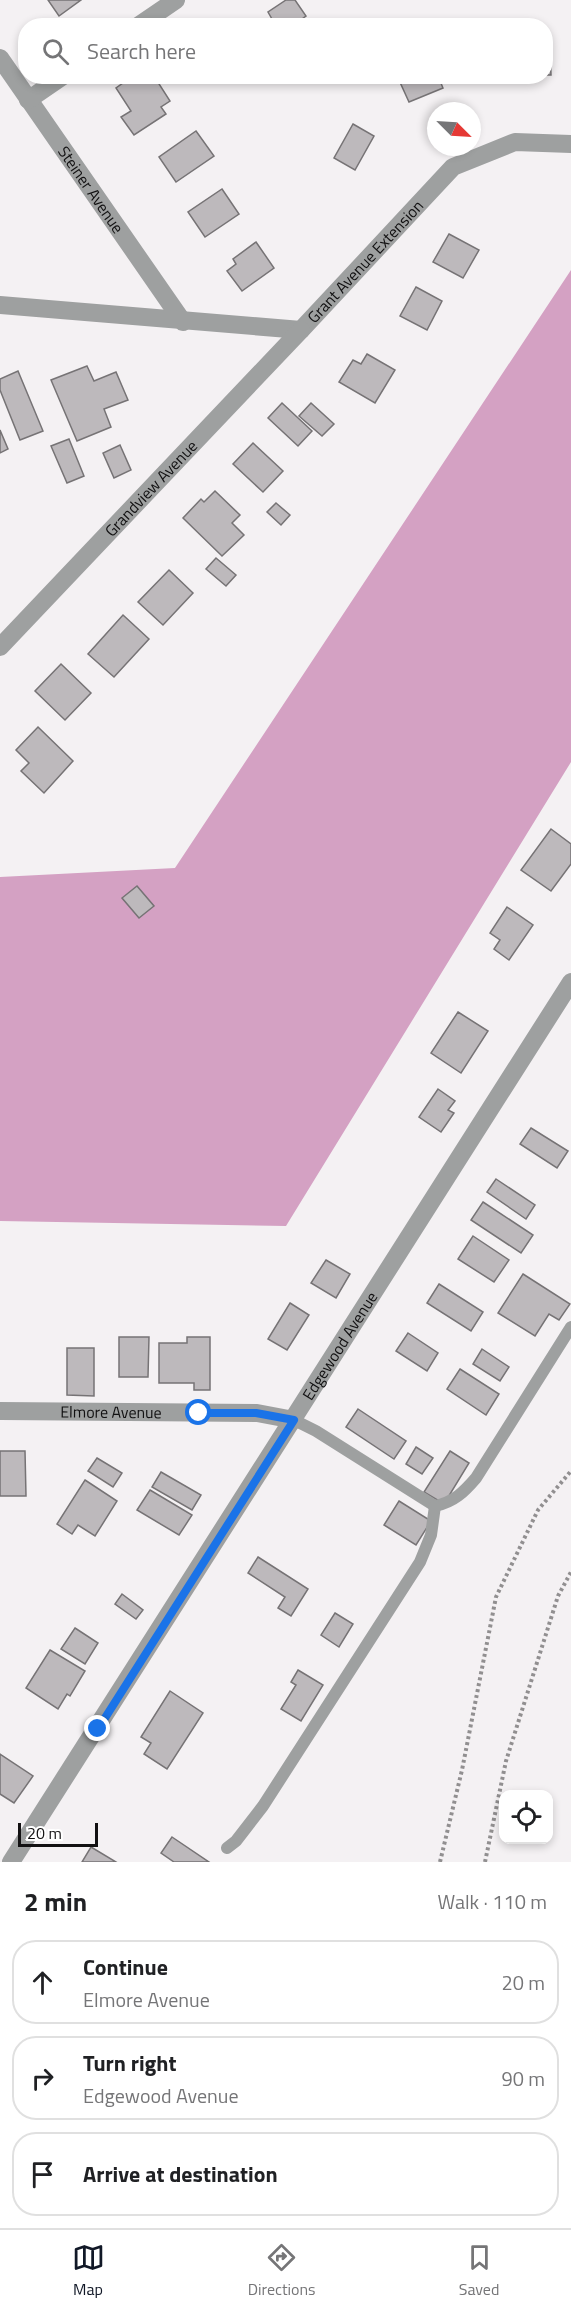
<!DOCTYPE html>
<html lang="en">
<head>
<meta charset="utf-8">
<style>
  :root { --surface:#fff; --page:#f6f6f6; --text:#202124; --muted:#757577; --line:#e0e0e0; --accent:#111827 }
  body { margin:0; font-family:"Titillium Web",sans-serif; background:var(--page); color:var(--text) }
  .controls { position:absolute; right:18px; bottom:18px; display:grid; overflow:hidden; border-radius:12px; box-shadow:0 3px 9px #0003 }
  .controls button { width:54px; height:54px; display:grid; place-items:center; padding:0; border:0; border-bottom:2px solid var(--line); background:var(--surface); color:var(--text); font:30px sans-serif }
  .compass { position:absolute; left:427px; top:102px; width:54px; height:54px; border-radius:50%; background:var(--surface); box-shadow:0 3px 9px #0003; rotate:114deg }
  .scale { position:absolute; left:18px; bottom:15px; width:80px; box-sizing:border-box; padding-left:6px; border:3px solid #121112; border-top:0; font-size:16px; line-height:21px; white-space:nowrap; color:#121112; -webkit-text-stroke:4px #fff; paint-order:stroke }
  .stop { position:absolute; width:18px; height:18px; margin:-14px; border:4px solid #1a73e8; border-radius:50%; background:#fff }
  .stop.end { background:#1a73e8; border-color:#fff; box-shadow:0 2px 6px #0008 }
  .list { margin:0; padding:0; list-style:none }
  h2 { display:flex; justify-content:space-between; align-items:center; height:78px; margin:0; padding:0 24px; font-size:26px }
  h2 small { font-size:20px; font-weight:400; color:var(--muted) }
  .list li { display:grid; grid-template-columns:39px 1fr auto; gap:18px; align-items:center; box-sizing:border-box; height:84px; margin:0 12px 12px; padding:0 12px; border:2px solid var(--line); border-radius:24px }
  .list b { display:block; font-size:22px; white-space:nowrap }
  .list p { margin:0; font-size:20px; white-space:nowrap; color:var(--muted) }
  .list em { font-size:20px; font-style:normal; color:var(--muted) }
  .icon { flex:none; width:33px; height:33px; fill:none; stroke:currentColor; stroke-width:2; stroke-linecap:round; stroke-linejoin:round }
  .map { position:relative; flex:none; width:571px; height:1862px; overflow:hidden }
  .search { position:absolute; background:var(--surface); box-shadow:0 3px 9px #0003; left:18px; right:18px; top:18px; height:66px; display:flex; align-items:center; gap:15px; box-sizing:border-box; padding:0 21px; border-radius:24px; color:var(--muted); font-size:22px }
  .sheet { height:366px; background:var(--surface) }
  nav { display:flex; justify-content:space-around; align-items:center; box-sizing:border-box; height:84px; border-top:2px solid var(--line); background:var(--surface); font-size:16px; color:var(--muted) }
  nav a { display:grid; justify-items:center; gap:3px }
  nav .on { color:var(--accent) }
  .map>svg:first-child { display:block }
  .forest { fill:#d4a1c3 }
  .building { fill:#bdb9bc; stroke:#767375; stroke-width:1.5 }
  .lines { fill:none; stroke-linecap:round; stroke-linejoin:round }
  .path { stroke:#918f90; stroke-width:4; stroke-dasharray:3 3; stroke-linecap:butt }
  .lane { stroke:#9ea0a0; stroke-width:12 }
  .street { stroke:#9ea0a0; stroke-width:18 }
  .route { stroke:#1a73e8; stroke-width:8 }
  .labels { text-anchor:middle; stroke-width:4.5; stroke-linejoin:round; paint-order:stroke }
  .street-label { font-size:16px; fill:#121112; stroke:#fff }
</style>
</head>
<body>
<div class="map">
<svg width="571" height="1862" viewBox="0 0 571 1862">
  <rect width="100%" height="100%" fill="#f4f1f3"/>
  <path class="forest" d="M571 270V762L286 1226 0 1221V877L175 868Z"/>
  <g class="building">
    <path d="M48 0H81L59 16Z"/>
    <path d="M286 0H295L306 16 292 26H276L268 12Z"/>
    <path d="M546 49H550L551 75H546Z"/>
    <path d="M133 76H154L170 101 161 107 166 114 134 135 121 117 131 111 116 88Z"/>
    <path d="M407 76H438L443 88 409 102 399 80Z"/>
    <path d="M353 124 374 136 355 170 334 158Z"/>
    <path d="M196 131 214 156 176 182 159 157Z"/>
    <path d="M222 189 239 214 205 237 188 212Z"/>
    <path d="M449 234 479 250 463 278 433 262Z"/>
    <path d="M256 242 274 268 242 291 227 271 236 264 233 259Z"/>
    <path d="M416 287 442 301 427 330 400 316Z"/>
    <path d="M367 354 395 370 375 403 339 382 353 360 361 364Z"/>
    <path d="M87 366 94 381 116 372 128 400 104 409 111 427 77 441 51 380Z"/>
    <path d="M18 371 43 431 20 440 0 390V379Z"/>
    <path d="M282 403 312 431 298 446 268 418Z"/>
    <path d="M311 403 334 424 322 436 299 416Z"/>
    <path d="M0 430 8 449 0 453Z"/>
    <path d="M69 439 84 476 67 483 51 446Z"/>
    <path d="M253 443 283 471 263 492 233 464Z"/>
    <path d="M120 445 131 470 114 478 103 453Z"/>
    <path d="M215 491 240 515 232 523 244 535 222 556 183 518 201 499 204 502Z"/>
    <path d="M276 503 290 515 281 525 267 512Z"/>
    <path d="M216 558 236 575 226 586 206 569Z"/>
    <path d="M169 570 193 593 163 625 138 602Z"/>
    <path d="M123 615 149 639 114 677 88 654Z"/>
    <path d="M61 664 91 693 65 720 35 691Z"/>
    <path d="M38 727 73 761 44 793 21 771 29 763 16 750Z"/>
    <path d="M551 829 571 844V864L551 891 521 870Z"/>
    <path d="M137 886 154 906 139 918 122 898Z"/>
    <path d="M507 907 533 925 509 960 494 949 500 940 490 933Z"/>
    <path d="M458 1012 488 1031 461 1073 431 1053Z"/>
    <path d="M438 1089 455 1101 448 1110 454 1113 441 1132 419 1117Z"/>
    <path d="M531 1128 568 1151 557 1168 520 1144Z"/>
    <path d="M496 1179 535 1205 526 1219 487 1192Z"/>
    <path d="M483 1202 533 1235 521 1253 471 1220Z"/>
    <path d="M473 1236 509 1260 494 1282 458 1259Z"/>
    <path d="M326 1260 350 1274 336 1298 311 1283Z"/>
    <path d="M523 1274 570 1304 559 1320 549 1314 535 1336 498 1313Z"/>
    <path d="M439 1284 483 1312 471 1331 427 1303Z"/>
    <path d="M290 1303 309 1315 287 1350 268 1339Z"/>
    <path d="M408 1333 438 1353 427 1371 396 1351Z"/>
    <path d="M119 1337H149L148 1377H119Z"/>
    <path d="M187 1337H210V1390H194V1383H159V1343H187Z"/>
    <path d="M67 1348H94V1396L67 1395Z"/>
    <path d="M482 1349 509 1367 500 1381 473 1364Z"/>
    <path d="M460 1369 499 1394 486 1415 447 1389Z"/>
    <path d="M358 1409 406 1441 394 1459 346 1427Z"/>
    <path d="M416 1447 433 1458 422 1474 406 1464Z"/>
    <path d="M0 1451H25L26 1496H0Z"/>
    <path d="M450 1451 469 1463 444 1504 424 1492Z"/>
    <path d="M97 1458 122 1473 113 1487 88 1471Z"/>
    <path d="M161 1472 201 1495 192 1510 152 1487Z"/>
    <path d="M85 1480 117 1501 95 1536 78 1525 72 1534 57 1524Z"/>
    <path d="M150 1490 192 1515 179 1535 137 1510Z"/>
    <path d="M399 1501 431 1521 416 1545 384 1525Z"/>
    <path d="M258 1557 308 1589 291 1616 278 1608 285 1597 248 1573Z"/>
    <path d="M122 1594 143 1610 136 1619 115 1604Z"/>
    <path d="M335 1613 353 1624 339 1647 321 1635Z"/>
    <path d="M75 1628 98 1643 85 1664 61 1649Z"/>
    <path d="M50 1650 85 1671 70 1696 67 1694 58 1709 26 1688Z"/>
    <path d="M298 1670 323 1685 301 1721 281 1709 296 1685 291 1682Z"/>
    <path d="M170 1691 203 1713 167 1769 144 1754 151 1743 141 1737Z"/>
    <path d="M0 1754 33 1776 14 1803 0 1794Z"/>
    <path d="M172 1837 209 1862H174L161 1853Z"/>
    <path d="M91 1847 116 1862H82Z"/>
  </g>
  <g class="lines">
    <g class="path">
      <path d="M440 1862 462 1770 496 1597 538 1510 571 1471"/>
      <path d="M485 1862 506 1761 558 1596 571 1572"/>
    </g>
    <g class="lane">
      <path d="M294 1420 316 1431 435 1506C454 1502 464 1492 476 1478L571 1327"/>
      <path d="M227 1848 236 1841 263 1806 420 1562 431 1535 435 1506"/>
    </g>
    <g class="street">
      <path d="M138 26 176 0"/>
      <path id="s1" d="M0 58 183 322"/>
      <path d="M28 100 63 76"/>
      <path id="s2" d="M0 305 301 330 453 167 515 142 571 144"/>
      <path id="s3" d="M0 647 301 330"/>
      <path id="s4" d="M0 1411 257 1413 294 1420"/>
      <path id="s5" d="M11 1862 571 982"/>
    </g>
  </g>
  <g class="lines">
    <path class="route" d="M98 1729 294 1420 256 1413H199"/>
  </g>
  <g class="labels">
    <g class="street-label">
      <text dy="6" stroke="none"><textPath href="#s1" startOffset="160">Steiner Avenue</textPath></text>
      <text dy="6" stroke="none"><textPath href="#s2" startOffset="396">Grant Avenue Extension</textPath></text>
      <text dy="6" stroke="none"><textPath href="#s3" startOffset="219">Grandview Avenue</textPath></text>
      <text dy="6" stroke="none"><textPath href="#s5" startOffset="612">Edgewood Avenue</textPath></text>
      <text dy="6" stroke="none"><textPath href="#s4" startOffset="111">Elmore Avenue</textPath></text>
    </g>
  </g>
</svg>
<div class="controls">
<button><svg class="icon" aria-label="locate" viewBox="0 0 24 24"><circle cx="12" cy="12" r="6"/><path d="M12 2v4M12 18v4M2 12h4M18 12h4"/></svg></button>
</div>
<svg class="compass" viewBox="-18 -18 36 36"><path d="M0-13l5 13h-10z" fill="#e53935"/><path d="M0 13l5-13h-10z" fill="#757577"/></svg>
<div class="scale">20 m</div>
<div class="stop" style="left:199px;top:1413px"></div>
<div class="stop end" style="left:98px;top:1729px"></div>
<div class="search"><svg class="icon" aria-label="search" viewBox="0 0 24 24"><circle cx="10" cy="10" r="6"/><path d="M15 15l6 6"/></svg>Search here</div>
</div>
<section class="sheet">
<h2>2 min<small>Walk · 110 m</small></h2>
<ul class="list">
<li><svg class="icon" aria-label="ahead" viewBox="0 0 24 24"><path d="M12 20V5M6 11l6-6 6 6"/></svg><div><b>Continue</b><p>Elmore Avenue</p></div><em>20 m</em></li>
<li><svg class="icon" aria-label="right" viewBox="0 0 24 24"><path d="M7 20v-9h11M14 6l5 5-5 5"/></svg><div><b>Turn right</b><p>Edgewood Avenue</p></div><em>90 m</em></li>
<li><svg class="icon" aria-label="arrive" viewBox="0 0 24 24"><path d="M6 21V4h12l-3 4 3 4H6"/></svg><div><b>Arrive at destination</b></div></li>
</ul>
</section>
<nav>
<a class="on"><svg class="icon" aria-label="map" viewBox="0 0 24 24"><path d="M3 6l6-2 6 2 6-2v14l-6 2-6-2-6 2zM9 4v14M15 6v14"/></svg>Map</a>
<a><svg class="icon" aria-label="directions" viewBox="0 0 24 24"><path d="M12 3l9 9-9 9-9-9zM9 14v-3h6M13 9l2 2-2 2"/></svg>Directions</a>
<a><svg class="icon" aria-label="saved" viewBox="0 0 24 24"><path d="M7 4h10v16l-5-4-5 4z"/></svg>Saved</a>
</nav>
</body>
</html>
